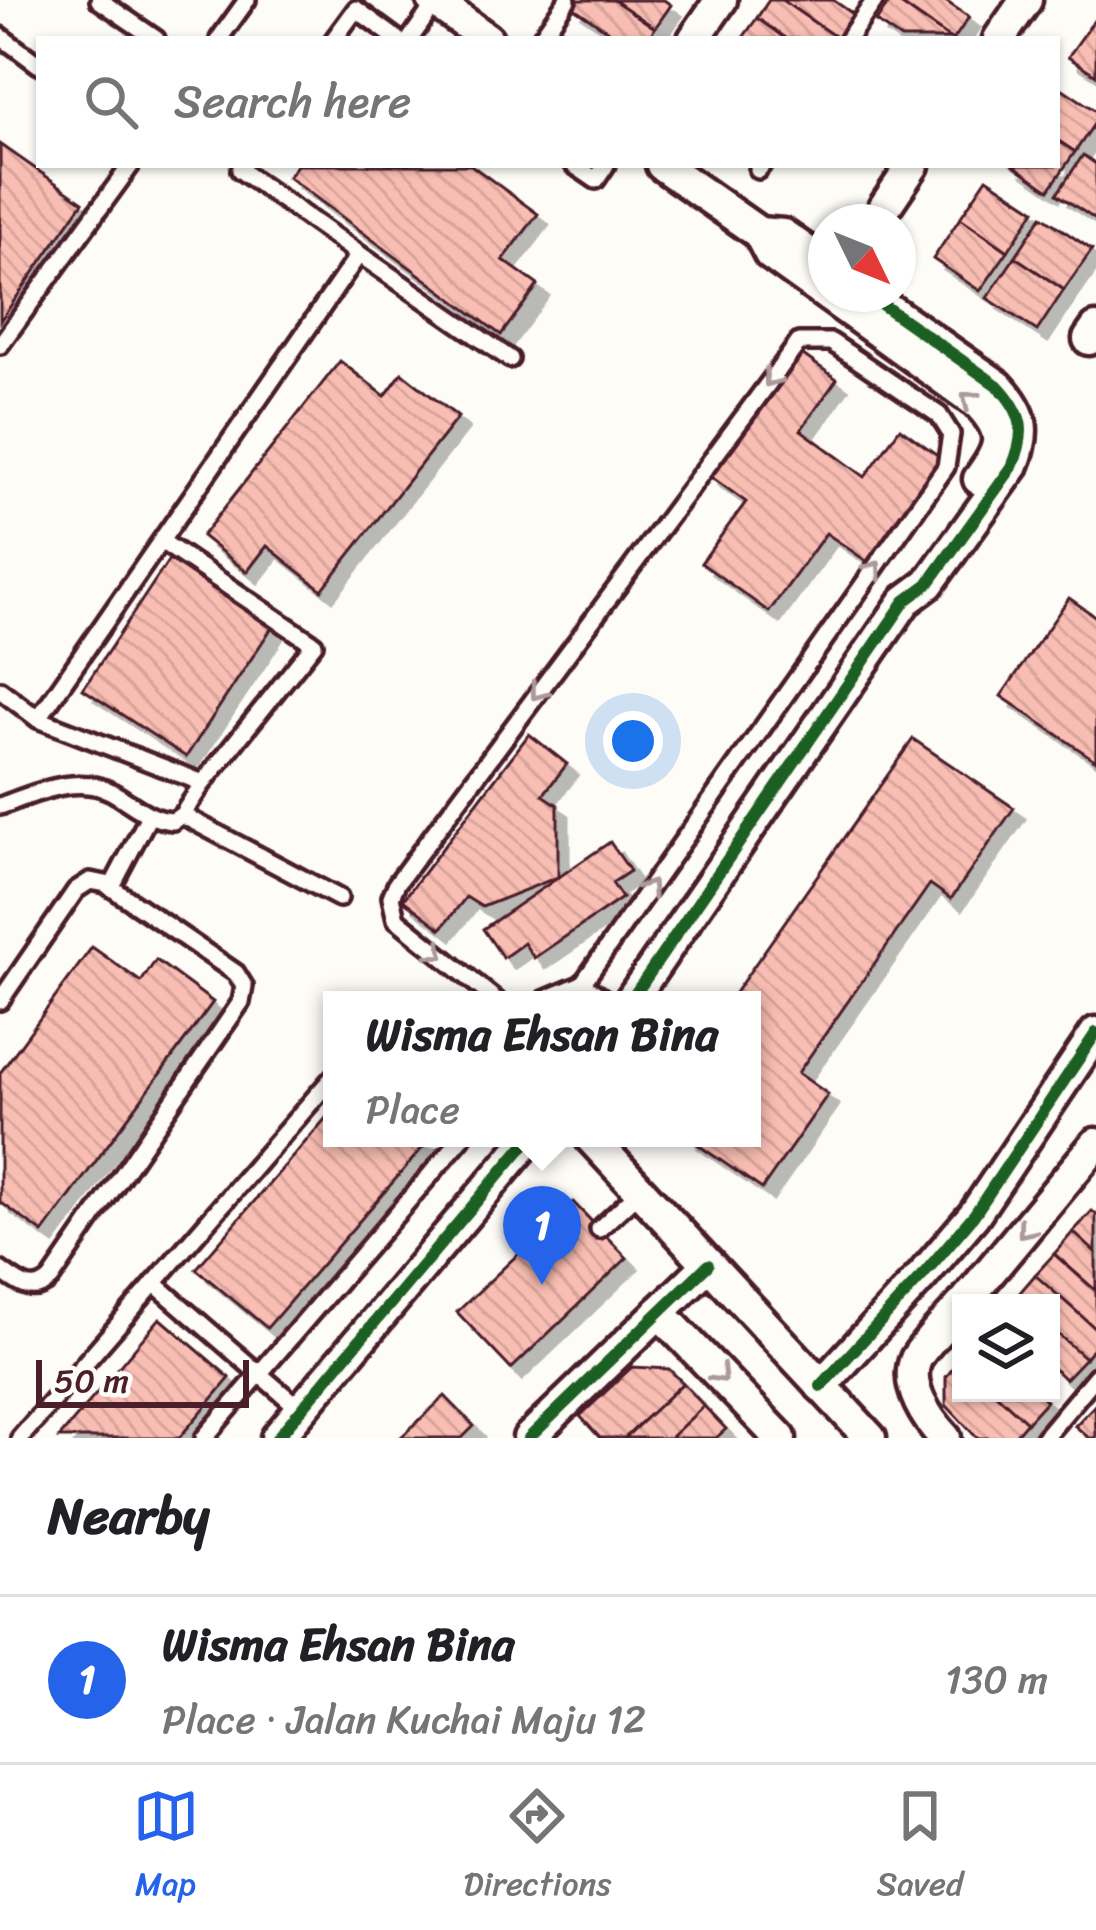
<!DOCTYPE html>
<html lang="en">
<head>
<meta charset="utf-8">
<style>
  :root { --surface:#fff; --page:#f2f2f2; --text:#202124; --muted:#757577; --line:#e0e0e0; --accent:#2563eb }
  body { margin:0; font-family:Sriracha,sans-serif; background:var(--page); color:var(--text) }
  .controls { position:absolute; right:36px; bottom:36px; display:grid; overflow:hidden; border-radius:0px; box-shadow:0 3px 9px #0004 }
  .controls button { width:108px; height:108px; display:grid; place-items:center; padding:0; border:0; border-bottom:3px solid var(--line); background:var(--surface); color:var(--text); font:60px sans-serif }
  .compass { position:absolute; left:808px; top:204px; width:108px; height:108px; border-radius:50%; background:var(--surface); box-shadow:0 3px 9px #0004; rotate:133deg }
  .scale { position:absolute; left:36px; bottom:30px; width:213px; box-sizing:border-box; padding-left:12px; border:6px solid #4a1f2b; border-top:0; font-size:33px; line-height:42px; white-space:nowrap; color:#4a1f2b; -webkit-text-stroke:9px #fdfcf7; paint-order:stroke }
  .you { position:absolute; left:633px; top:741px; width:42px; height:42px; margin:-30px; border:9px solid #fff; border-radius:50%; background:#1a73e8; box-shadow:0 0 0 18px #1a73e833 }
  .badge { display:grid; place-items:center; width:78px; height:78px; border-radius:50%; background:var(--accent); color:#fff; font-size:39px; font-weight:700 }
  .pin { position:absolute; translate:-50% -99px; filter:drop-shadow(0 3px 6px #0008) }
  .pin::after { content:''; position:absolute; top:63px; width:42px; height:36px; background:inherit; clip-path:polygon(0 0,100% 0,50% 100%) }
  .popup { position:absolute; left:323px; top:991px; width:438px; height:156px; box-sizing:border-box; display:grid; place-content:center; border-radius:0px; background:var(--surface); filter:drop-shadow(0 3px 9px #0005); font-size:39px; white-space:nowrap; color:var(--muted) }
  .popup b { font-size:45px; color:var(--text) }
  .popup::after { content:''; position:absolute; left:50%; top:100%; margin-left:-24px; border:24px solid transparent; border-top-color:var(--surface) }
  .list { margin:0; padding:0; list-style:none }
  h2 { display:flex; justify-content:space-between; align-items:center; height:156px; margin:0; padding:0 48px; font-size:51px }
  h2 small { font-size:39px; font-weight:400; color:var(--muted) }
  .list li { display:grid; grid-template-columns:78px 1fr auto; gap:36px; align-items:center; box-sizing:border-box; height:168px; padding:0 48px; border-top:3px solid var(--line) }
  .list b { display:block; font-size:45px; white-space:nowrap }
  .list p { margin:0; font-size:39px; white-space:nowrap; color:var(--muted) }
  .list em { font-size:39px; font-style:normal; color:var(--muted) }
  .icon { flex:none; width:66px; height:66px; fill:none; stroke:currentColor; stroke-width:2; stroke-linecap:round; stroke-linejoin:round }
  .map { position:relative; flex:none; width:1096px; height:1438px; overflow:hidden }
  .search { position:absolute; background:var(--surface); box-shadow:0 3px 9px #0004; left:36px; right:36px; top:36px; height:132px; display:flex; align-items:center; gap:30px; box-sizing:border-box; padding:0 42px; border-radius:0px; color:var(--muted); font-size:45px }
  .sheet { height:324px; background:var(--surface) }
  nav { display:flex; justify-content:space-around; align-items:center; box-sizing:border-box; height:168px; border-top:3px solid var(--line); background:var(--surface); font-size:33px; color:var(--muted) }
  nav a { display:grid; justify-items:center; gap:6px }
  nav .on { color:var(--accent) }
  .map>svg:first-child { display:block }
  .building { fill:url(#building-back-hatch); stroke:#4a1f2b; stroke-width:3; filter:url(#shadow) }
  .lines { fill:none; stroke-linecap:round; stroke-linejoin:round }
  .service-casing { stroke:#4a1f2b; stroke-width:24 }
  .minor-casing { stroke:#4a1f2b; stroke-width:39 }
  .service { stroke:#fdfcf7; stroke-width:15 }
  .minor { stroke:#fdfcf7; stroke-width:30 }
  .cycleway-casing { stroke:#fdfcf7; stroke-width:20 }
  .cycleway { stroke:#1b5e20; stroke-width:12 }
  .oneway { stroke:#ac999b }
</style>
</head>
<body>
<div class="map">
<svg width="1096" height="1438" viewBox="0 0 1096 1438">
  <defs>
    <pattern id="building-back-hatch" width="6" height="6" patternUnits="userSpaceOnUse" patternTransform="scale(3)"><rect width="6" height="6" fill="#f9beb3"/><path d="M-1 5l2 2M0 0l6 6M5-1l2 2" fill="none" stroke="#d7a39a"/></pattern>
    <filter id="shadow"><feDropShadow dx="11" dy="11" stdDeviation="0" flood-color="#0004"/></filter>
  </defs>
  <rect width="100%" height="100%" fill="#fdfcf7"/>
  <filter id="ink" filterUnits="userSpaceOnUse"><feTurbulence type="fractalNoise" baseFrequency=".00833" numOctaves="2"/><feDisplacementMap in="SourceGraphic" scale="24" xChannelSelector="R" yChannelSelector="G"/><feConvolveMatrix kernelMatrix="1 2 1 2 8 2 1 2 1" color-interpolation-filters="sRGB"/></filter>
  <g filter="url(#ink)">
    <g class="building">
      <path d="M575 0H614L655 28 648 39H620L571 6Z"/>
      <path d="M614 0H664L671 5 655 28Z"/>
      <path d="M769 0H782L837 38 786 39 757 18Z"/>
      <path d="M782 0H833L853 14 837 38Z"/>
      <path d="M891 0H895L951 39H901L876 22Z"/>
      <path d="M895 0H944L969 17 954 39H951Z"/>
      <path d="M757 18 786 39H742Z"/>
      <path d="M1095 19H1096V75L1068 57Z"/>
      <path d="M1057 85 1096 111V121L1075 152 1057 140Z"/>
      <path d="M1057 140 1075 152 1049 190 1013 165H1057Z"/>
      <path d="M0 144 83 202 0 321Z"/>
      <path d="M1083 155 1096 164V220L1057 194Z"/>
      <path d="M297 165H471L538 214 503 260 538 285 501 335 288 177Z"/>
      <path d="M987 178 1035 210 1008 251 960 218Z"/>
      <path d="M1042 216 1092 250 1064 290 1015 257Z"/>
      <path d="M960 218 1008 251 980 291 933 259Z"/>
      <path d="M1015 257 1064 290 1037 331 987 298Z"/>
      <path d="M796 350 837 379 801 430 865 477 900 428 943 459 869 563 826 533 769 612 701 563 746 502 707 474Z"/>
      <path d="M340 361 385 396 402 373 458 417 322 590 267 546 247 572 202 536Z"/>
      <path d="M172 555 275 623 186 757 83 689Z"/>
      <path d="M1069 598 1096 617V761L1001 696Z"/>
      <path d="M529 734 567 764 543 795 558 805V877L482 907 466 897 441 929 403 900Z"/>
      <path d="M913 739 1014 808 951 899 930 884 798 1073 828 1094 762 1189 688 1138H752V1000H730Z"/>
      <path d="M610 842 630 871 612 883 622 898 534 958 524 943 503 958 483 929Z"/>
      <path d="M92 947 141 982 156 960 213 1002 43 1233 0 1202V1073Z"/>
      <path d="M332 1111V1138H431L267 1328 196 1269Z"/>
      <path d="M573 1202 627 1258 511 1369 457 1312Z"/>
      <path d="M1092 1211 1096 1214V1253L1073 1232Z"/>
      <path d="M1073 1232 1096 1253V1291L1054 1254Z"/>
      <path d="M1054 1254 1096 1291V1329L1035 1275Z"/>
      <path d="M1035 1275 1096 1329V1344L1085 1358 1051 1328V1303H1023L1016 1297Z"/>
      <path d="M160 1318 230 1378 179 1438H59Z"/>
      <path d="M1051 1328 1085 1358 1065 1379 1051 1366Z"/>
      <path d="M959 1361 961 1393H995L1027 1422 1013 1438H977L946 1405V1377Z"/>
      <path d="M632 1367 669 1369 683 1383 625 1438H600L580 1416Z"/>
      <path d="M683 1383 704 1406 670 1438H625Z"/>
      <path d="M995 1393H1038L1046 1401 1027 1422Z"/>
      <path d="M445 1396 474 1426 462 1438H400Z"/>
      <path d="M1095 1405 1096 1438H1089L1075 1426Z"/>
      <path d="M704 1406 726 1429 716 1438H670Z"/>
    </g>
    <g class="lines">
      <g class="service-casing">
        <g id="service">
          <path d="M99 0 156 39"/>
          <path d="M0 36 39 65"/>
          <path d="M219 39 247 0"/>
          <path d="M334 39 356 9 397 39"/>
          <path d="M410 39 436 2"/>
          <path d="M540 39 567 0"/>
          <path d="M848 39 875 0"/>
          <path d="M574 165 596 180 606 165"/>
          <path d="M758 170 762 165"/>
          <path d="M359 254 510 359"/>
          <path d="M0 345 131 165"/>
          <path d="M161 541 314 644 203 783 38 719 359 254 240 170 243 165"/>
          <path d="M0 690 38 719"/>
          <path d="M0 806C34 794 77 773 112 792 133 804 149 820 173 821L182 815 203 783"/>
          <path d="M182 815 339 898"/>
          <path d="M111 888 149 816"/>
          <path d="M582 984 606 1000"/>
          <path d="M496 1000 396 919 391 897 397 883 799 342H831L939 415 951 434 946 467 582 984 544 1000"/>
          <path d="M0 1001 76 890 90 881 106 884 236 973 244 986 241 1002 51 1279C33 1297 17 1282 0 1270"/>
          <path d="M599 1229 640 1191"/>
          <path d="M154 1283 301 1410"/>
          <path d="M20 1438 332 1078"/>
          <path d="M204 1438 462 1138"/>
          <path d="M1044 1438 1096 1376"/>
        </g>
      </g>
      <g class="minor-casing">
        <g id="minor">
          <path d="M433 0 487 39"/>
          <path d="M694 39 721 0"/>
          <path d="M999 39 1026 0"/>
          <path d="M662 165 759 233 770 254 979 404C1007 434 1002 448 979 479"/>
          <path d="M884 208 913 165"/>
          <path d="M759 233 783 235 826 265"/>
          <path d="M1089 339 1096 329"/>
          <path d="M631 1000 905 601 928 584 1012 467C1027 432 1024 414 998 386L867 294"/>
          <path d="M591 1138 870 1438"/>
          <path d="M964 1303 1096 1144"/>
          <path d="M659 1312 780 1438"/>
          <path d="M821 1386 922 1276 974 1215 1096 1033"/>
          <path d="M277 1438 530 1138"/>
          <path d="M529 1438 708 1265"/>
          <path d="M945 1438C928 1420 904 1386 916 1359 923 1345 950 1319 961 1306"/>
        </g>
      </g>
      <use href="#service" class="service"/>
      <use href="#minor" class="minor"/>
      <g class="cycleway-casing">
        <g id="cycleway">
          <path d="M631 1000 905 601 928 584 1012 467C1027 432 1024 414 998 386L867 294"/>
          <path d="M821 1386 922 1276 974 1215 1096 1033"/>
          <path d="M277 1438 530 1138"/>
          <path d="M529 1438 708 1265"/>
        </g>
      </g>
      <use href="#cycleway" class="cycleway"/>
    </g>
    <defs><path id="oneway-chevron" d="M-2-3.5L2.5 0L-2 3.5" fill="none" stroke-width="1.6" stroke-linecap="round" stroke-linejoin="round" transform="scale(3)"/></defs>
    <g class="oneway">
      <use href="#oneway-chevron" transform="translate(771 379) rotate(127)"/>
      <use href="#oneway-chevron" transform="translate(969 399) rotate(-142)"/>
      <use href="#oneway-chevron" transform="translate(874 569) rotate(-55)"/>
      <use href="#oneway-chevron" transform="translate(538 692) rotate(127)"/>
      <use href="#oneway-chevron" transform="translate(649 888) rotate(-55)"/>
      <use href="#oneway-chevron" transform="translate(437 952) rotate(39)"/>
      <use href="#oneway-chevron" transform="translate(1025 1230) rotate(130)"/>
      <use href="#oneway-chevron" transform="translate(720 1375) rotate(46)"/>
    </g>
  </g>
</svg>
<div class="controls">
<button><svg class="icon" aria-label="layers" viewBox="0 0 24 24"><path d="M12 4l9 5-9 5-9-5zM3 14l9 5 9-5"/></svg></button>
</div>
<svg class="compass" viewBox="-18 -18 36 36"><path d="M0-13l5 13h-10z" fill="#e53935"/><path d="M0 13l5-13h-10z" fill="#757577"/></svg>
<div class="scale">50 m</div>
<div class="you"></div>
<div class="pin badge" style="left:542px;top:1285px">1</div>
<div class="popup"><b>Wisma Ehsan Bina</b>Place</div>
<div class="search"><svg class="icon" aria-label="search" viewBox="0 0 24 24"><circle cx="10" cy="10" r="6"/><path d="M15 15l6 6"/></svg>Search here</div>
</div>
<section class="sheet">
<h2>Nearby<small></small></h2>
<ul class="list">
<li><span class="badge">1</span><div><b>Wisma Ehsan Bina</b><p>Place · Jalan Kuchai Maju 12</p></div><em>130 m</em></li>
</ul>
</section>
<nav>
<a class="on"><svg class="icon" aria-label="map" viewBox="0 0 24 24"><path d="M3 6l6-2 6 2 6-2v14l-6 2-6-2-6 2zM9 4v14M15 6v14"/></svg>Map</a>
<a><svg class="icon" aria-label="directions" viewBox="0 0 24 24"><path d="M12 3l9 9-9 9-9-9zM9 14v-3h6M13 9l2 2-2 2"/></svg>Directions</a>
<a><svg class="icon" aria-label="saved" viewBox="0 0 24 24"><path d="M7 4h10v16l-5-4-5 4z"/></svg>Saved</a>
</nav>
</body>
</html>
